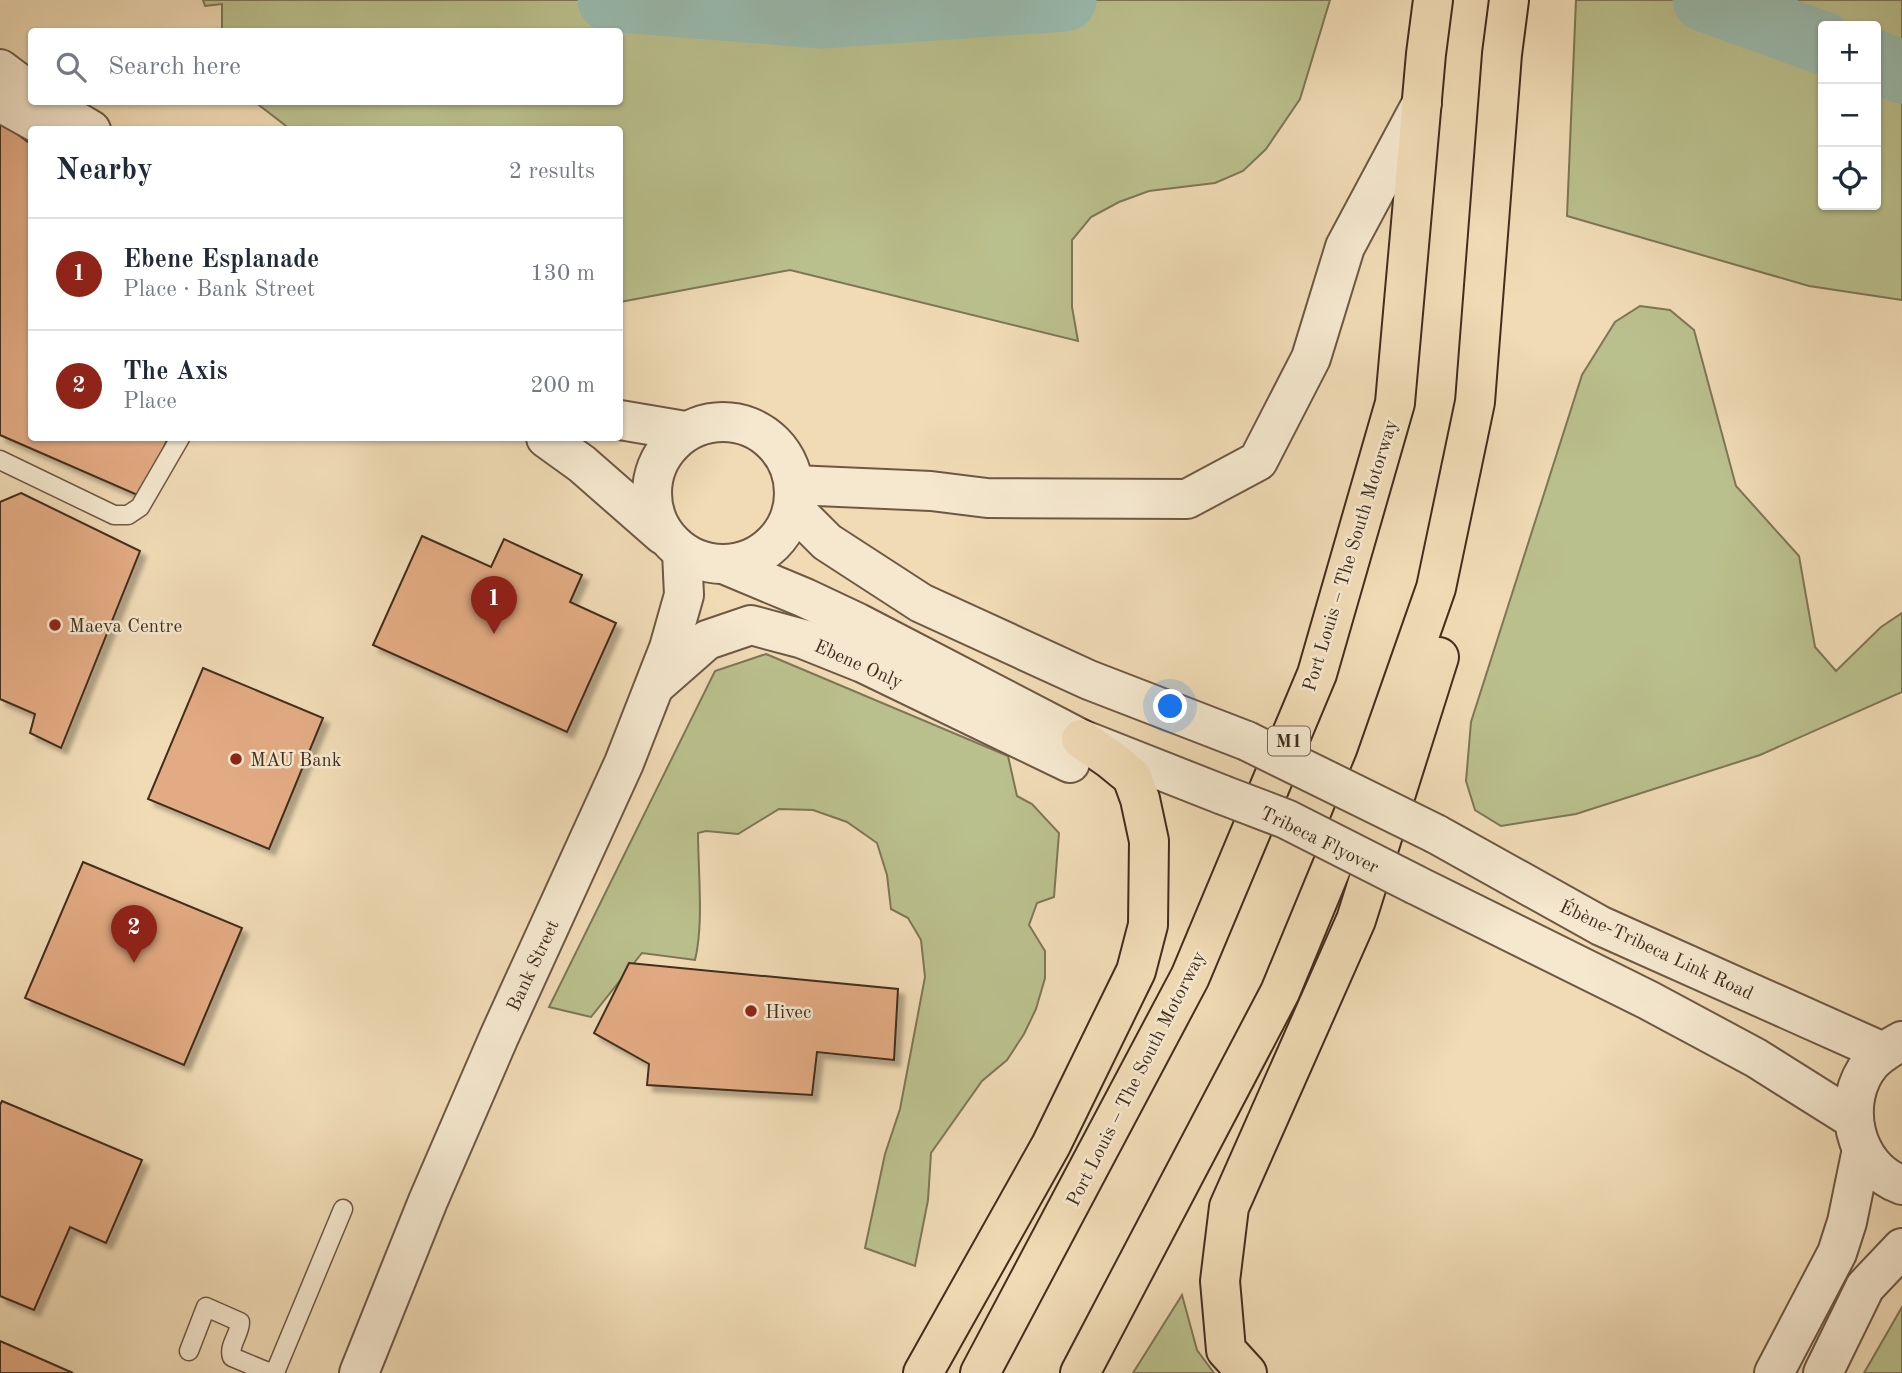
<!DOCTYPE html>
<html lang="en">
<head>
<meta charset="utf-8">
<style>
  :root { --surface:#fff; --page:#f2f2f3; --text:#1f2937; --muted:#747a83; --line:#e0e1e3; --accent:#8f2418 }
  body { margin:0; font-family:"Old Standard TT",serif; background:var(--page); color:var(--text) }
  .controls { position:absolute; right:21px; top:21px; display:grid; overflow:hidden; border-radius:7px; box-shadow:0 2px 5px #0004 }
  .controls button { width:63px; height:63px; display:grid; place-items:center; padding:0; border:0; border-bottom:2px solid var(--line); background:var(--surface); color:var(--text); font:35px sans-serif }
  .you { position:absolute; left:1171px; top:707px; width:24px; height:24px; margin:-18px; border:5px solid #fff; border-radius:50%; background:#1a73e8; box-shadow:0 0 0 10px #1a73e833 }
  .badge { display:grid; place-items:center; width:46px; height:46px; border-radius:50%; background:var(--accent); color:#fff; font-size:23px; font-weight:700 }
  .pin { position:absolute; translate:-50% -58px; filter:drop-shadow(0 2px 4px #0008) }
  .pin::after { content:''; position:absolute; top:37px; width:24px; height:21px; background:inherit; clip-path:polygon(0 0,100% 0,50% 100%) }
  .list { margin:0; padding:0; list-style:none }
  h2 { display:flex; justify-content:space-between; align-items:center; height:91px; margin:0; padding:0 28px; font-size:30px }
  h2 small { font-size:23px; font-weight:400; color:var(--muted) }
  .list li { display:grid; grid-template-columns:46px 1fr auto; gap:21px; align-items:center; box-sizing:border-box; height:112px; padding:0 28px; border-top:2px solid var(--line) }
  .list b { display:block; font-size:26px; white-space:nowrap }
  .list p { margin:0; font-size:23px; white-space:nowrap; color:var(--muted) }
  .list em { font-size:23px; font-style:normal; color:var(--muted) }
  .icon { flex:none; width:38px; height:38px; fill:none; stroke:currentColor; stroke-width:2; stroke-linecap:round; stroke-linejoin:round }
  .map { position:relative; flex:none; width:1902px; height:1373px; overflow:hidden }
  .search { position:absolute; background:var(--surface); box-shadow:0 2px 5px #0004; left:28px; top:28px; width:595px; height:77px; display:flex; align-items:center; gap:18px; box-sizing:border-box; padding:0 24px; border-radius:7px; color:var(--muted); font-size:26px }
  .panel { position:absolute; background:var(--surface); box-shadow:0 2px 5px #0004; left:28px; top:126px; width:595px; height:315px; border-radius:7px }
  .map>svg:first-child { display:block }
  .green { fill:#bac08d; stroke:#7e7656; stroke-width:2; fill-rule:evenodd }
  .lines { fill:none; stroke-linecap:round; stroke-linejoin:round }
  .river { stroke:#9abbae; stroke-width:63 }
  .building { fill:#e3ab83; stroke:#422d1e; stroke-width:2; filter:url(#shadow) }
  .service-casing { stroke:#6e5844; stroke-width:21 }
  .tertiary-casing { stroke:#6e5844; stroke-width:42 }
  .trunk-casing { stroke:#422d1e; stroke-width:42 }
  .service { stroke:#f5e8cf; stroke-width:18 }
  .tertiary { stroke:#f5e8cf; stroke-width:38 }
  .trunk { stroke:#f0dbb5; stroke-width:38 }
  .tertiary-bridge-casing { stroke:#6e5844; stroke-width:42; stroke-linecap:butt }
  .tertiary-bridge { stroke:#f5e8cf; stroke-width:38 }
  .poi-dot { fill:#8f2418; stroke:#f5e8cf; stroke-width:2.5 }
  .labels { text-anchor:middle; stroke-width:5; stroke-linejoin:round; paint-order:stroke }
  .shield { fill:#f5e8cf; stroke:#786553; stroke-width:2 }
  .shield-label { font-size:18px; font-weight:bold; fill:#422d1e }
  .street-label { font-size:19px; fill:#422d1e; stroke:#f5e8cf }
  .poi-label { font-size:19px; fill:#422d1e; stroke:#f5e8cf; text-anchor:start }
</style>
</head>
<body>
<div class="map">
<svg width="1902" height="1373" viewBox="0 0 1902 1373">
  <defs>
    <filter id="shadow"><feDropShadow dx="6" dy="6" stdDeviation="2" flood-color="#0004"/></filter>
  </defs>
  <rect width="100%" height="100%" fill="#f0dbb5"/>
  <filter id="stains"><feTurbulence type="fractalNoise" baseFrequency=".00286" numOctaves="4"/><feColorMatrix values="0 0 0 0 .2 0 0 0 0 .09 0 0 0 0 .02 0 0 0 .5 -.17"/></filter>
  <radialGradient id="worn" r=".72"><stop offset=".6" stop-color="#630" stop-opacity="0"/><stop offset="1" stop-color="#630" stop-opacity=".3"/></radialGradient>
  <g class="green">
    <path d="M203 0H1330L1300 99 1266 149 1243 171 1215 183 1149 191 1119 202 1091 217 1072 240V307L1078 341 790 270 620 302V130L290 129 255 102H620V32L222 31V4L205 6Z"/>
    <path d="M1576 0H1902V300L1809 286 1567 216ZM1876 26V205H1823V26Z"/>
    <path d="M1640 306 1670 310 1694 330 1736 486 1799 556 1815 647 1836 671 1881 627 1902 613V692L1760 755 1576 814 1501 826 1475 810 1466 781 1471 722 1582 375 1615 322Z"/>
    <path d="M766 654 1008 756 1017 796 1032 804 1059 833 1054 897 1037 903 1029 925 1045 951V978L1036 1009 1024 1034 1007 1060 982 1081 931 1153 928 1200 915 1266 865 1248 885 1154 900 1109 925 977 921 940 908 918 891 909 887 875 877 843 847 822 813 810 779 809 738 834 706 831 698 833C698 870 704 924 695 960L642 953 591 1017 549 1007 715 671Z"/>
    <path d="M1182 1295 1197 1350 1214 1373H1133Z"/>
    <path d="M1902 1307V1373H1864Z"/>
  </g>
  <g class="lines">
    <g class="river">
      <path d="M609 0 821 17 1065 0"/>
      <path d="M1704 0 1823 43"/>
      <path d="M1876 62 1902 72"/>
    </g>
  </g>
  <g class="building">
    <path d="M0 125H5L32 145V438H168L142 497 0 435Z"/>
    <path d="M21 493 140 551 61 748 30 733 35 714 0 699V502Z"/>
    <path d="M422 536 491 567 504 539 582 575 570 602 616 623 567 732 373 645Z"/>
    <path d="M203 668 323 718 269 849 148 799Z"/>
    <path d="M83 862 242 928 184 1065 25 998Z"/>
    <path d="M629 963 898 989 894 1060 817 1052 812 1095 647 1085 649 1064 594 1033Z"/>
    <path d="M2 1101 142 1160 106 1243 70 1227 34 1310 0 1296V1105Z"/>
    <path d="M0 1341 73 1373H0Z"/>
  </g>
  <g class="lines">
    <g class="service-casing">
      <g id="service">
        <path d="M0 460 114 515H128L140 507 180 438"/>
        <path d="M189 1351 206 1307 240 1322C240 1334 228 1346 232 1357L268 1372 276 1370 343 1209"/>
      </g>
    </g>
    <g class="tertiary-casing">
      <g id="tertiary">
        <path d="M0 69 32 93"/>
        <path d="M0 102 50 130"/>
        <path d="M44 102 91 130"/>
        <path d="M620 420 685 431"/>
        <circle cx="723" cy="493" r="71"/>
        <path d="M546 438 582 464 663 535"/>
        <path d="M794 485 931 491 987 498 1187 499 1258 461 1311 358 1345 247 1422 103"/>
        <path d="M793 508 827 542 921 603 1089 680 1247 741"/>
        <path d="M726 565 805 598 858 623 1081 739 1223 795"/>
        <path d="M658 683 707 640 751 625 803 639 863 663 1070 763"/>
        <path d="M1436 834 1601 926 1883 1052"/>
        <path d="M1416 885 1648 1000 1756 1058 1853 1119"/>
        <path d="M1902 1041C1891 1047 1880 1053 1871 1063 1839 1101 1853 1168 1902 1185"/>
        <path d="M359 1373 428 1201 499 1037 624 763 669 648 684 595 682 552"/>
        <path d="M1774 1373 1837 1253 1847 1222 1862 1149"/>
        <path d="M1823 1373 1865 1287 1902 1248"/>
      </g>
    </g>
    <g class="trunk-casing">
      <g id="trunk">
        <path d="M923 1373 1051 1145 1136 971 1148 925 1149 841 1140 799 1132 777 1110 759 1081 739"/>
        <path d="M980 1373 1190 977 1317 674 1395 403 1426 54 1433 0"/>
        <path d="M1080 1373 1280 992 1375 762 1436 588 1475 402 1502 54 1509 0"/>
        <path d="M1247 1373 1226 1350 1220 1281 1229 1207 1356 920 1439 657"/>
      </g>
    </g>
    <use href="#service" class="service"/>
    <use href="#tertiary" class="tertiary"/>
    <use href="#trunk" class="trunk"/>
    <g class="tertiary-bridge-casing">
      <g id="tertiary-bridge">
        <path d="M1247 741 1436 834"/>
        <path d="M1223 795 1286 819 1416 885"/>
      </g>
    </g>
    <use href="#tertiary-bridge" class="tertiary-bridge"/>
  </g>
  <g class="poi-dot">
    <circle cx="55" cy="625" r="7"/>
    <circle cx="236" cy="759" r="7"/>
    <circle cx="751" cy="1011" r="7"/>
  </g>
  <g class="labels">
    <rect class="shield" x="1268" y="726.5" width="42" height="29" rx="5"/>
    <g class="shield-label">
      <text x="1289" y="747">M1</text>
    </g>
    <g class="street-label">
      <text transform="translate(1349 555) rotate(-73)" y="7">Port Louis – The South Motorway</text>
      <text transform="translate(859 663) rotate(24)" y="7">Ebene Only</text>
      <text transform="translate(1320 839) rotate(26)" y="7">Tribeca Flyover</text>
      <text transform="translate(1657 949) rotate(25)" y="7">Ébène-Tribeca Link Road</text>
      <text transform="translate(532 965) rotate(-65)" y="7">Bank Street</text>
      <text transform="translate(1135 1078) rotate(-63)" y="7">Port Louis – The South Motorway</text>
    </g>
    <g class="poi-label">
      <text x="69" y="632">Maeva Centre</text>
      <text x="250" y="766">MAU Bank</text>
      <text x="765" y="1018">Hivec</text>
    </g>
  </g>
  <rect width="100%" height="100%" filter="url(#stains)"/>
  <rect width="100%" height="100%" fill="url(#worn)"/>
</svg>
<div class="controls">
<button>+</button>
<button>−</button>
<button><svg class="icon" aria-label="locate" viewBox="0 0 24 24"><circle cx="12" cy="12" r="6"/><path d="M12 2v4M12 18v4M2 12h4M18 12h4"/></svg></button>
</div>
<div class="you"></div>
<div class="pin badge" style="left:494px;top:634px">1</div>
<div class="pin badge" style="left:134px;top:963px">2</div>
<div class="search"><svg class="icon" aria-label="search" viewBox="0 0 24 24"><circle cx="10" cy="10" r="6"/><path d="M15 15l6 6"/></svg>Search here</div>
<section class="panel">
<h2>Nearby<small>2 results</small></h2>
<ul class="list">
<li><span class="badge">1</span><div><b>Ebene Esplanade</b><p>Place · Bank Street</p></div><em>130 m</em></li>
<li><span class="badge">2</span><div><b>The Axis</b><p>Place</p></div><em>200 m</em></li>
</ul>
</section>
</div>
</body>
</html>
